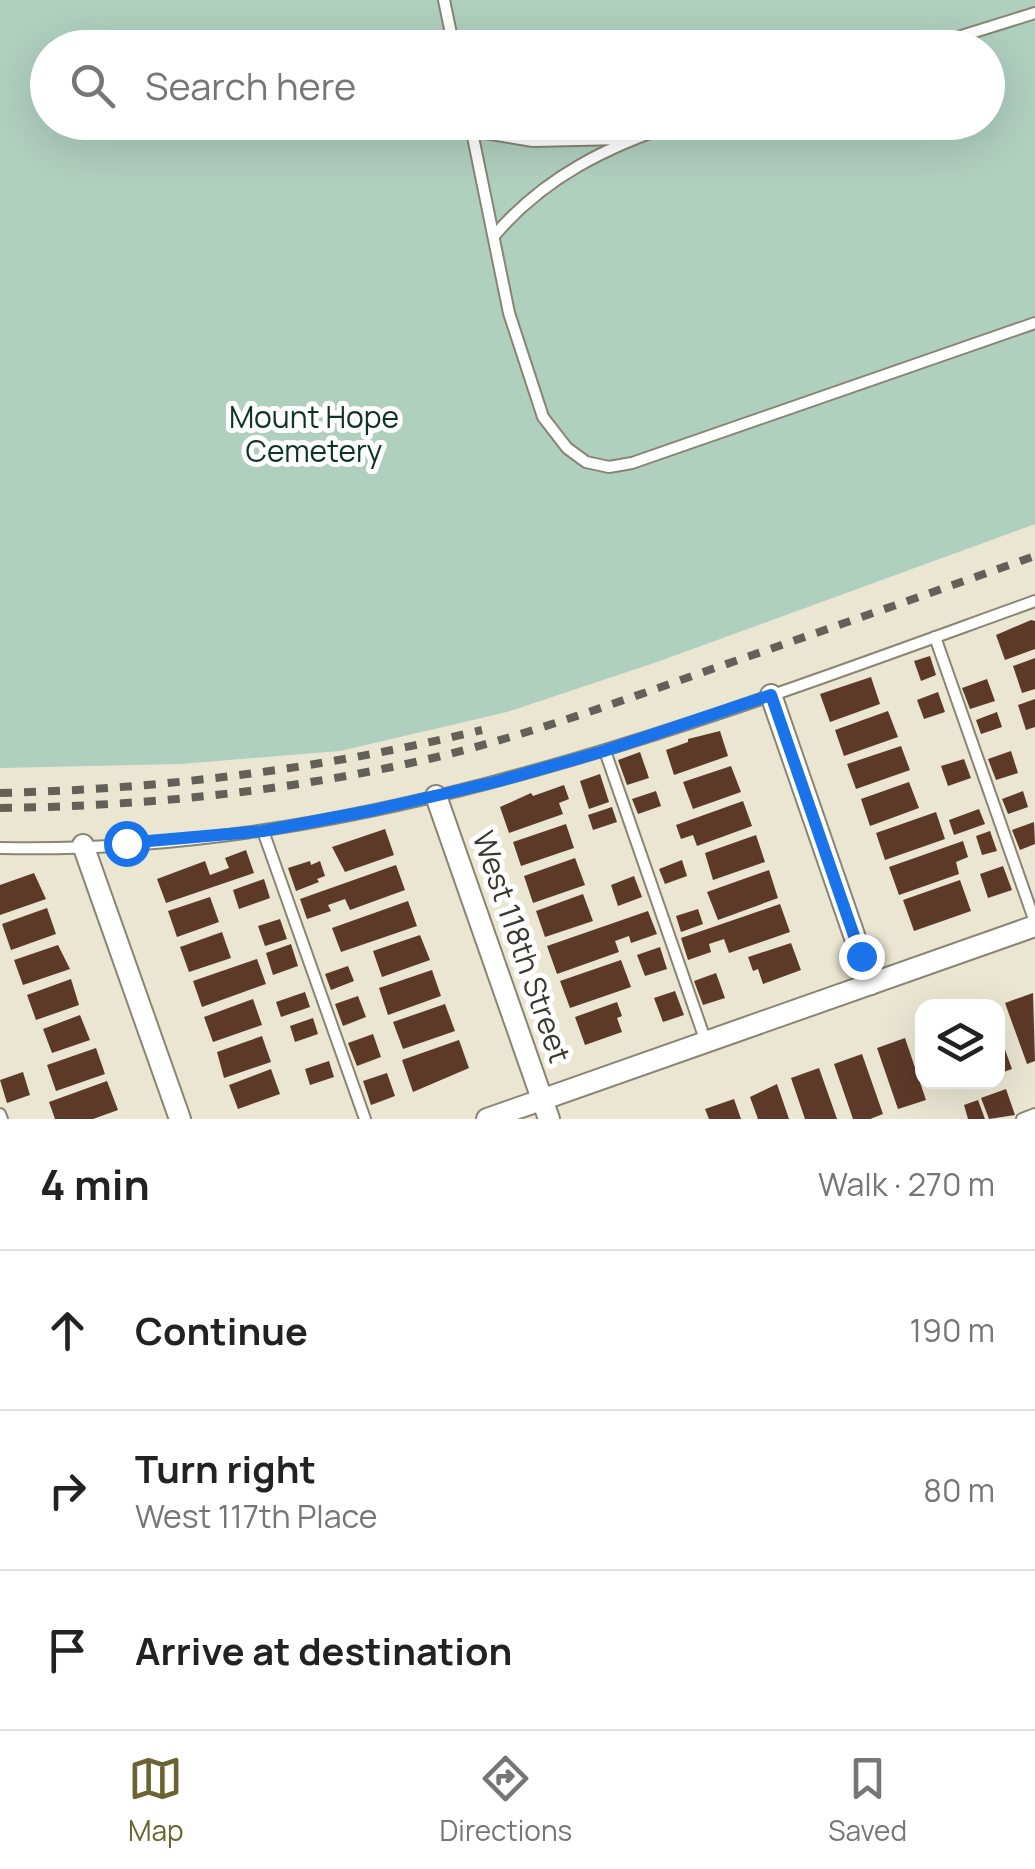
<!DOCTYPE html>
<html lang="en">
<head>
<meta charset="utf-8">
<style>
  :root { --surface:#fff; --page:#f6f6f6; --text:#222; --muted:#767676; --line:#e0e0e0; --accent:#6a6430 }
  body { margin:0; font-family:Manrope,sans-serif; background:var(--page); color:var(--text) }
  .controls { position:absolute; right:30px; bottom:30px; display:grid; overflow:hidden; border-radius:20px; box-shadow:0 10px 40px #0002 }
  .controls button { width:90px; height:90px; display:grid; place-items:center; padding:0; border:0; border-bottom:2px solid var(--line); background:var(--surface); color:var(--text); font:50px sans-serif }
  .stop { position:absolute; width:30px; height:30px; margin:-22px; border:8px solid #1a73e8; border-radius:50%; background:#fff }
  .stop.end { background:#1a73e8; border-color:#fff; box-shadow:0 2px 10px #0008 }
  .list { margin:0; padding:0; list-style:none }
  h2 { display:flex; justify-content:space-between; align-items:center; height:130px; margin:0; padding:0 40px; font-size:42px }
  h2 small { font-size:32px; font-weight:400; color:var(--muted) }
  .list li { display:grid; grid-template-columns:65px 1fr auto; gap:30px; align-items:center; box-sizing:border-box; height:160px; padding:0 40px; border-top:2px solid var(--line) }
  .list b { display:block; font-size:38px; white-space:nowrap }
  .list p { margin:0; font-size:32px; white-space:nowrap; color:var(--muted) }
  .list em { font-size:32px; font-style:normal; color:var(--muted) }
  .icon { flex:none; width:55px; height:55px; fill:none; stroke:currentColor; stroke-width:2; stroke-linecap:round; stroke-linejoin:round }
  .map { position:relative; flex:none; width:1035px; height:1119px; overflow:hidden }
  .search { position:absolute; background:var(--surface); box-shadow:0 10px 40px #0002; left:30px; right:30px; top:30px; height:110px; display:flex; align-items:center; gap:25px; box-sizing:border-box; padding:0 35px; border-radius:55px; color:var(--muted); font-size:38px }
  .sheet { height:610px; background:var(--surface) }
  nav { display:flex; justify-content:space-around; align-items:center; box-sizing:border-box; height:140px; border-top:2px solid var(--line); background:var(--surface); font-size:28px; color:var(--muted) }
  nav a { display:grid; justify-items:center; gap:5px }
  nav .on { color:var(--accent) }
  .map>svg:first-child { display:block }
  .green { fill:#afcfbf; fill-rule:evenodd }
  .building { fill:#5d3928 }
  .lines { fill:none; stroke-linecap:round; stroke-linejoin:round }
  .lane-casing { stroke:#898573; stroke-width:14 }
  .street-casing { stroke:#898573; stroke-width:24 }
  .lane { stroke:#fff; stroke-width:10 }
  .street { stroke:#fff; stroke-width:20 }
  .rail { stroke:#636157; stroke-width:8; stroke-dasharray:12 12; stroke-linecap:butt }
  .route { stroke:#1a73e8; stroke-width:12 }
  .labels { text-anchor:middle; stroke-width:10; stroke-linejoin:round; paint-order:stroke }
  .park-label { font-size:30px; fill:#0c3425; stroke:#fff }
  .street-label { font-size:30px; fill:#3a3831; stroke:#fff }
</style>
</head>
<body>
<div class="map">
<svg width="1035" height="1119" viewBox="0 0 1035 1119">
  <rect width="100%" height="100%" fill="#eae6d2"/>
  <path class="green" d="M0 0H1035V524L657 662 507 712 340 751 181 764 0 768ZM48 48H988V122H48Z"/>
  <g class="building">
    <path d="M1031 620 1035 621V649L1005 660 996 635Z"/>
    <path d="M930 656 936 675 921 681 914 661Z"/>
    <path d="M1035 658V689L1022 693 1013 666Z"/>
    <path d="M871 677 880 704 830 722 820 694Z"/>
    <path d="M987 679 995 701 970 709 962 688Z"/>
    <path d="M938 692 945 712 924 719 917 700Z"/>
    <path d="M1035 699V727L1026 730 1018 705Z"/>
    <path d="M888 711 898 737 844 756 835 730Z"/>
    <path d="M997 712 1002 727 981 734 976 720Z"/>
    <path d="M720 731 728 756 674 775 666 750 688 742V739Z"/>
    <path d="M901 746 910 770 856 789 847 764Z"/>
    <path d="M1011 751 1018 773 996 780 988 759Z"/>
    <path d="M640 752 649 778 627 785 618 760Z"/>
    <path d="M964 759 971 778 948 786 941 766Z"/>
    <path d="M731 766 741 792 693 809 683 782Z"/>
    <path d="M600 774 609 802 589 809 580 781Z"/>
    <path d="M909 782 919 808 870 826 861 799Z"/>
    <path d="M564 785 569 799 559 803 563 814 509 833 500 807 531 793 533 796Z"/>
    <path d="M656 791 661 806 638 814 632 799Z"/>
    <path d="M1023 791 1028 807 1008 814 1002 799Z"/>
    <path d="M743 801 752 826 697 846 693 835 681 839 676 825Z"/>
    <path d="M612 807 617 822 593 830 588 815Z"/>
    <path d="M979 809 985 824 954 835 949 820Z"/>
    <path d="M936 812 945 839 885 860 876 833Z"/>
    <path d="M1034 822 1035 844 1020 850 1012 830Z"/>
    <path d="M566 824 574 848 521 866 513 842Z"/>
    <path d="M385 829 394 855 345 872 332 847Z"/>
    <path d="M990 831 997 851 982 855 976 836Z"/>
    <path d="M756 835 765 862 713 880 705 853Z"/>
    <path d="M963 841 968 857 956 862 959 874 899 895 889 867Z"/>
    <path d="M246 850 254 873 166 903 157 879 205 861 210 875 229 868 225 858Z"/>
    <path d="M575 858 585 885 533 903 524 876Z"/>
    <path d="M682 860 687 876 665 884 659 869Z"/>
    <path d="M310 861 311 865 320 861 325 876 317 879 319 882 296 891 288 868Z"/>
    <path d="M396 865 405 890 350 910 345 899 328 905 331 911 307 919 300 899Z"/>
    <path d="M1003 866 1012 890 988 898 980 874Z"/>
    <path d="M769 870 778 898 718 920 707 892Z"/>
    <path d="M34 873 46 899 0 915V885Z"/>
    <path d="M634 876 642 897 618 906 611 885Z"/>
    <path d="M264 879 270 898 239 909 233 890Z"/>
    <path d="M960 880 971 911 914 931 903 900Z"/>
    <path d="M583 894 593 921 545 937 536 911Z"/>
    <path d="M210 897 219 922 177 937 168 911Z"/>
    <path d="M408 901 417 926 341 952 332 928Z"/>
    <path d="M780 904 790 932 729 953 724 939 709 944 711 952 688 960 681 938Z"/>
    <path d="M47 908 56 934 11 950 2 924Z"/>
    <path d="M698 909 703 924 681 932 676 916Z"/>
    <path d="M648 911 657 934 631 943 629 936 615 941 619 952 557 974 547 946Z"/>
    <path d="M280 919 287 939 265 946 258 926Z"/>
    <path d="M222 932 231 958 189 972 180 947Z"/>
    <path d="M420 935 430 960 382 977 373 951Z"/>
    <path d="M791 943 801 970 763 984 758 969 753 971 748 957Z"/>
    <path d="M291 944 298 966 273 975 266 953Z"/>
    <path d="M58 945 70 969 23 985 14 960Z"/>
    <path d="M660 947 667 969 645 976 637 955Z"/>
    <path d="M257 959 266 984 202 1007 193 981Z"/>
    <path d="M621 960 631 987 570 1008 560 981Z"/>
    <path d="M348 966 354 981 331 990 325 974Z"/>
    <path d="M432 970 441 996 388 1015 379 988Z"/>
    <path d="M716 973 725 998 703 1005 694 981Z"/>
    <path d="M71 979 79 1005 36 1020 27 995Z"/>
    <path d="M675 991 684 1015 663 1022 654 998Z"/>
    <path d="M305 992 310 1007 281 1017 276 1002Z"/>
    <path d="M1033 993 1035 1061 1027 1064 1005 1003Z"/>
    <path d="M358 996 366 1017 343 1026 335 1004Z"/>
    <path d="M253 999 262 1025 213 1042 204 1017Z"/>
    <path d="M617 1002 622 1016 617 1018 622 1032 585 1045 575 1017Z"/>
    <path d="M445 1004 455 1031 403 1049 393 1022Z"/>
    <path d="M80 1015 90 1040 52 1053 43 1029Z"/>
    <path d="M313 1018 318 1034 295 1042 290 1026Z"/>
    <path d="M998 1030 1012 1069 998 1074Z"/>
    <path d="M373 1034 381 1057 357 1066 348 1043Z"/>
    <path d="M262 1036 271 1062 224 1078 217 1052Z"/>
    <path d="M905 1038 926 1100 898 1109 877 1048Z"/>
    <path d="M459 1040 469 1068 413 1092 402 1060Z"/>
    <path d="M96 1048 105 1074 56 1091 47 1065Z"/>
    <path d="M862 1054 883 1114 870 1119H853L834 1064Z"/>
    <path d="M329 1061 334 1077 310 1085 305 1069Z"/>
    <path d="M819 1068 837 1119H805L791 1078Z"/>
    <path d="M271 1069 280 1094 238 1109 229 1085Z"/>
    <path d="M23 1072 30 1095 7 1103 0 1080Z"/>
    <path d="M387 1073 395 1096 371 1105 363 1081Z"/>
    <path d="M107 1081 118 1110 93 1119H55L49 1102Z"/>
    <path d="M777 1084 789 1119H758L750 1097Z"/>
    <path d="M1006 1089 1015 1115 989 1119 981 1098Z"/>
    <path d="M734 1099 741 1119H709L705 1109Z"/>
    <path d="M978 1100 985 1119H968L964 1105Z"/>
  </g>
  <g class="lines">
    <g class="lane-casing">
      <g id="lane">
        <path d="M444 0 454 48"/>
        <path d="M923 48 1035 13"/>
        <path d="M470 122 509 313 543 417 567 448 586 462 609 467 632 463 1035 323"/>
        <path d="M472 131 533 141 623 139"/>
        <path d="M494 236C544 177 609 145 682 122"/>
        <path d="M935 637 1035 922"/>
        <path d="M605 751 706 1042"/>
        <path d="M263 831 365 1119"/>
        <path d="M0 848C360 856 702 721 1035 601"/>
        <path d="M0 1114 2 1119"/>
        <path d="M1022 1119 1035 1114"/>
      </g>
    </g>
    <g class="street-casing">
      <g id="street">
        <path d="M771 695 871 984"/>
        <path d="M436 796 549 1119"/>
        <path d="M83 845 180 1119"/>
        <path d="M487 1119 1035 926"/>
      </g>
    </g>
    <use href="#lane" class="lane"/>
    <use href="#street" class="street"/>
    <g class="rail">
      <path d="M0 793C164 789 322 769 482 730"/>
      <path d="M0 808C148 806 293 791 437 757 531 734 621 701 712 669 820 632 927 594 1035 556"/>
    </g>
  </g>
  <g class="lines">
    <path class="route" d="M126 843 263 831 374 810 499 781 604 751 771 695 861 956"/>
  </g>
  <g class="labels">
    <g class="park-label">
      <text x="314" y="428">Mount Hope<tspan x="314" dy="34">Cemetery</tspan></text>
    </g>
    <g class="street-label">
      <text transform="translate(521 947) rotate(71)" y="10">West 118th Street</text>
    </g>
  </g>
</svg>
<div class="controls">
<button><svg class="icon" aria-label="layers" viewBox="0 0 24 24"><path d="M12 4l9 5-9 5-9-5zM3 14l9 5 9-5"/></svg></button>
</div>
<div class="stop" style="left:126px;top:843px"></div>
<div class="stop end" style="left:861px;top:956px"></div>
<div class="search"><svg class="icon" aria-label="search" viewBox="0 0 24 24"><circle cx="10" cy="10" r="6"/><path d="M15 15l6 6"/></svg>Search here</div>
</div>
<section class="sheet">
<h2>4 min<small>Walk · 270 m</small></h2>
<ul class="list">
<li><svg class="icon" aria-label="ahead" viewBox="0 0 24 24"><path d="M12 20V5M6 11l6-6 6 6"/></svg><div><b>Continue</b></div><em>190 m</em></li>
<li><svg class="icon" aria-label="right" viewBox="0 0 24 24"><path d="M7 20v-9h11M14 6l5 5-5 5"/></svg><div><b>Turn right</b><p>West 117th Place</p></div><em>80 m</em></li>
<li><svg class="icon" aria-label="arrive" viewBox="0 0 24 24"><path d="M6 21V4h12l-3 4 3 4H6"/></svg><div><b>Arrive at destination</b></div></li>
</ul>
</section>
<nav>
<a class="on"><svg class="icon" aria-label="map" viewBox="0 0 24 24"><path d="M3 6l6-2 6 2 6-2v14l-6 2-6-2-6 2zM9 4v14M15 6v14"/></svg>Map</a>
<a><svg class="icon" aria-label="directions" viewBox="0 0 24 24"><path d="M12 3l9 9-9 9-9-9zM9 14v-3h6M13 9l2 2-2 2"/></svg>Directions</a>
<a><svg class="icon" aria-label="saved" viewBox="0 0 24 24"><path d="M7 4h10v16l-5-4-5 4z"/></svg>Saved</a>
</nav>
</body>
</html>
